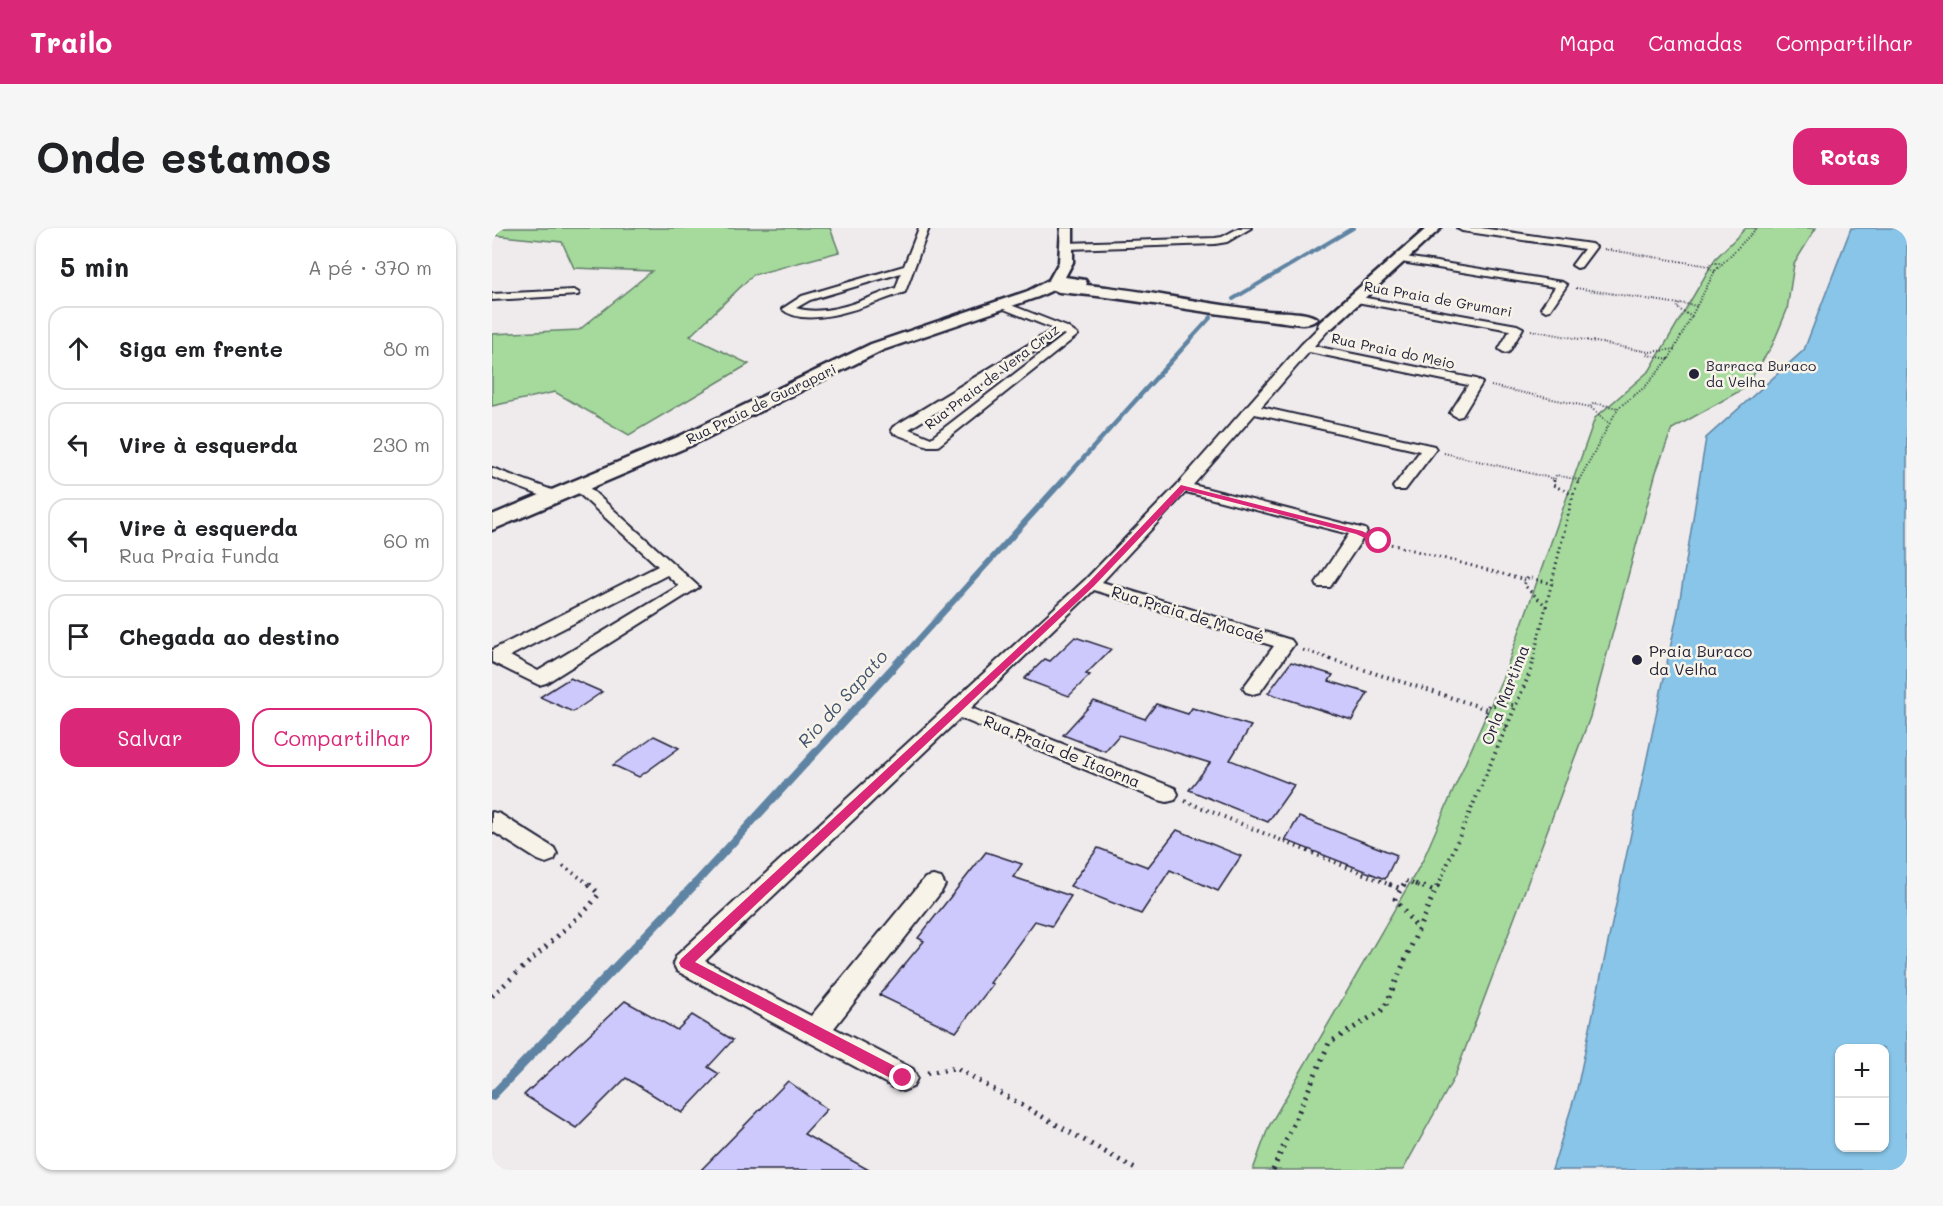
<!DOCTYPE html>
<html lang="pt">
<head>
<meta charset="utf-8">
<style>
  :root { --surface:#fff; --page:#f6f6f6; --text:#202124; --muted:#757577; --line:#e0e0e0; --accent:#db2777 }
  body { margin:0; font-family:Mali,sans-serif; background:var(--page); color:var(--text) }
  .controls { position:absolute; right:18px; bottom:18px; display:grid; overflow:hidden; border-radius:12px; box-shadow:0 2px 4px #0004 }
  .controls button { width:54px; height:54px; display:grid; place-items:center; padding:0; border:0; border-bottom:2px solid var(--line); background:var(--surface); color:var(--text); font:30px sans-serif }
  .stop { position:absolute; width:18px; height:18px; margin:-14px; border:4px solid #db2777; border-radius:50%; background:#fff }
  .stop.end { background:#db2777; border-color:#fff; box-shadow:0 2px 6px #0008 }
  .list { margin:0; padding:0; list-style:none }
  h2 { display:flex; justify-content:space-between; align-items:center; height:78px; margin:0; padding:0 24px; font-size:26px }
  h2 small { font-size:20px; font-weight:400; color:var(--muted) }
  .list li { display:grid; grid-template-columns:39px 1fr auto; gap:18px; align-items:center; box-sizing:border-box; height:84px; margin:0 12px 12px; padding:0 12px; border:2px solid var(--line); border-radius:18px }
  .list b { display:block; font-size:22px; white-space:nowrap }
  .list p { margin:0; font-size:20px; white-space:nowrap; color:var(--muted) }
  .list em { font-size:20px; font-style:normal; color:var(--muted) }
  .actions { display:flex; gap:12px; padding:18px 24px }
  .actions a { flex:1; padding:14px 0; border:2px solid var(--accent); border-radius:18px; text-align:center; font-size:21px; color:var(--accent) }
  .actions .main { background:var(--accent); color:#fff }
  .icon { flex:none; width:33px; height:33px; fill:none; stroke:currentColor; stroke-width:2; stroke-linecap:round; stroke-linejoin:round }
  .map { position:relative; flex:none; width:1415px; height:942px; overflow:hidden; border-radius:18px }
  header { display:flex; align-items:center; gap:36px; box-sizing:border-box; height:84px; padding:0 30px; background:var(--accent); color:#fff }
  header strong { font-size:28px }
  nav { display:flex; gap:33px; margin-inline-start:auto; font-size:21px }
  .intro { display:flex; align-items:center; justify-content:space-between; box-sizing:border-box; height:144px; padding:0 36px }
  h1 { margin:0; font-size:42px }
  .button { padding:15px 27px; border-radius:18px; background:var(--accent); color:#fff; font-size:21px; font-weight:700 }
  main { display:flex; gap:36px; padding:0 36px }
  aside { flex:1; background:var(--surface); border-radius:18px; box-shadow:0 2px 4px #0004 }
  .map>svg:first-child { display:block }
  .green { fill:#a5da9c; stroke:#647e6c; stroke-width:1.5 }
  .water { fill:#88c5e8; stroke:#5f84a3; stroke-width:1.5; fill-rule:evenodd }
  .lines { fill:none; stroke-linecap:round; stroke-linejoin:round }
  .stream-far4 { stroke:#5f84a3; stroke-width:4 }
  .stream-far3 { stroke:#5f84a3; stroke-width:4.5 }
  .stream-far2 { stroke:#5f84a3; stroke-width:6 }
  .stream-far1 { stroke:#5f84a3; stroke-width:8 }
  .stream { stroke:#5f84a3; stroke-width:9 }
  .building { fill:#cec9fc; stroke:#22223b; stroke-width:1.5 }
  .street-casing { stroke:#22223b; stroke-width:4 }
  .secondary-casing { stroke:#22223b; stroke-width:5 }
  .path-far3 { stroke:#22223b; stroke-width:2; stroke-dasharray:1 2; stroke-linecap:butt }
  .path-far2 { stroke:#22223b; stroke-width:3; stroke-dasharray:1.5 4; stroke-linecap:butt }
  .path-far1 { stroke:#22223b; stroke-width:4; stroke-dasharray:1.5 4.5; stroke-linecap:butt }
  .path { stroke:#22223b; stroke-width:5; stroke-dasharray:2 6; stroke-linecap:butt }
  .street { fill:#f7f3e8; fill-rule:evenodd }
  .secondary { fill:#f7f3e8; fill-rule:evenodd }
  .route { fill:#db2777 }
  .poi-dot { fill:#22223b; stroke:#f7f3e8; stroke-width:2 }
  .labels { text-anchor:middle; stroke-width:5; stroke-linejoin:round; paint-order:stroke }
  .far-street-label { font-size:14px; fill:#22223b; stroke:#f7f3e8 }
  .far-poi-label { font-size:14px; fill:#22223b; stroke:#f7f3e8; text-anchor:start }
  .street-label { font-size:16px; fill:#22223b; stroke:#f7f3e8 }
  .poi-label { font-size:16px; fill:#22223b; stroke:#f7f3e8; text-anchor:start }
  .water-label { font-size:18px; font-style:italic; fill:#41536f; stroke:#f7f3e8 }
</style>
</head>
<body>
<header>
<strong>Trailo</strong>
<nav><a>Mapa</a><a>Camadas</a><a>Compartilhar</a></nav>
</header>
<div class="intro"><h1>Onde estamos</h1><a class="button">Rotas</a></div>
<main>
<aside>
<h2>5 min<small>A pé · 370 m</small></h2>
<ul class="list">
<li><svg class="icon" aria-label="ahead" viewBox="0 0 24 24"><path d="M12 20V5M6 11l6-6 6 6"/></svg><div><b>Siga em frente</b></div><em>80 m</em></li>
<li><svg class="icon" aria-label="left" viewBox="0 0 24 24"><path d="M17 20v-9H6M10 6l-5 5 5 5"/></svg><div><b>Vire à esquerda</b></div><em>230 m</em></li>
<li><svg class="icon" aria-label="left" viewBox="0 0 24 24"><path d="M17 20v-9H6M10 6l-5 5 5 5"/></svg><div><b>Vire à esquerda</b><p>Rua Praia Funda</p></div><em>60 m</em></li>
<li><svg class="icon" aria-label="arrive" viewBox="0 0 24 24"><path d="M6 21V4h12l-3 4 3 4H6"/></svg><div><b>Chegada ao destino</b></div></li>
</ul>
<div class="actions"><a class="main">Salvar</a><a>Compartilhar</a></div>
</aside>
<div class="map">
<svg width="1415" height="942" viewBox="0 0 1415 942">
  <rect width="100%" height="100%" fill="#efebec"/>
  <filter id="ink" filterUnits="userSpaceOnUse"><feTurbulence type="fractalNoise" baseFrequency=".0167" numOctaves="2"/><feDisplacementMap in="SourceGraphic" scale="12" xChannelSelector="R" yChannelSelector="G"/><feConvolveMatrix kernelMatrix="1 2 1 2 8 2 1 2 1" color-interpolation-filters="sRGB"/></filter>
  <g filter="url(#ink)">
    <g class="green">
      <path d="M0 0H338L347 24 261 47 198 108 257 136 137 207 63 164 0 178V106L87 102 160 43 82 40 70 14 0 7Z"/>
      <path d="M1254 0H1324L1302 36 1295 82 1280 118 1253 160 1180 201 1164 244 1098 489 963 848 911 942H761L776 900 930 634 1013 444 1103 190 1158 142 1223 31Z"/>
    </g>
    <path class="water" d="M1359 0H1415V942H1060L1085 861 1186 383 1214 210 1312 122ZM1392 820V920H1348V820Z"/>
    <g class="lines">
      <g class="stream-far4">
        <path d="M741 71 861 0"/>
        <path d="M698 112 719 89"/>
      </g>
      <path class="stream-far3" d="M570 254 699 111"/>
      <path class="stream-far2" d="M408 432 571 252"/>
      <path class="stream-far1" d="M201 658 409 431"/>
      <path class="stream" d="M0 868 203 656"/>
    </g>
    <g class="building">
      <path d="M583 409 619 421 594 446 598 447 577 468 532 451 553 431 558 433Z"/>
      <path d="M799 434 841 447 837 453 876 465 860 492 776 465Z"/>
      <path d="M78 450 110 464 81 484 48 469Z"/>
      <path d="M602 473 653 491 664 476 696 486 700 480 759 498 738 532 802 557 776 594 697 562 718 535 627 507 613 523 571 507Z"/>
      <path d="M162 508 187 520 147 549 121 537Z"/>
      <path d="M807 589 905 627 893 651 793 612Z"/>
      <path d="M685 602 749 628 726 663 678 642 649 686 578 658 606 620 656 639Z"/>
      <path d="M494 624 530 636 521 649 579 668 560 698 543 693 498 755 501 756 464 804 387 767 432 713 426 710Z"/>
      <path d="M133 773 185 802 200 787 241 812 216 839 227 846 190 885 134 850 84 900 32 867Z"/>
      <path d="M296 853 335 881 312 906 377 942H209Z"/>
    </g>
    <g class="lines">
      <g class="street-casing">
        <g id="street">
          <path d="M427 0H437L413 64C383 74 316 104 290 81L310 68 412 38ZM409 45 404 60C374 70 336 90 304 80L318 72Z"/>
          <path d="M747 0H759L735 14 723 16 575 21 570 18 575 15 723 10 730 9Z"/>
          <path d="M965 0H989L1099 16 1104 19 1089 39 1085 40 1080 37 1092 21 970 3Z"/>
          <path d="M907 28 1070 54 1075 57 1058 82 1054 83 1049 80 1063 59 903 33V29Z"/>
          <path d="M82 62 87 65 86 67 0 72V66Z"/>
          <path d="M863 68 1025 97 1031 100 1017 124 1013 125 1007 121 1018 102 859 73 858 71Z"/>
          <path d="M511 74 575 99 586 107 446 218H436L401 205 399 202 401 199 562 101 507 79 506 77ZM571 106 573 107 439 210 417 201Z"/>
          <path d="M834 95 840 98 822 118 984 151 990 155 970 188 965 189 958 185 976 157 817 124 769 179 942 218 944 221 913 262H903L901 259 928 223 763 186 701 257 873 301 875 304 838 359H826L824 355 857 306 694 264 610 354 799 412 802 416 768 464 761 466 754 464 751 460 782 418 602 362 479 480 683 560 686 566 683 572 675 574 667 572 468 490 213 733 319 788 433 650 441 648 449 650 453 657 449 664 342 800 421 841 425 850 421 859 411 863 401 859 185 743 181 735 185 727 593 352 686 256 809 117 830 96Z"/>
          <path d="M0 240 68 265 71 268 68 271H58L0 249Z"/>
          <path d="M87 254 92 255 207 359 54 455 47 457 0 434V422L166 338 82 261 80 258ZM175 347 187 358 46 443 18 428Z"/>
          <path d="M0 584 8 586 62 620 65 626 62 632 54 635 46 632 0 603Z"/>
        </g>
      </g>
      <g class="secondary-casing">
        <g id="secondary">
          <path d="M569 0H581V34L573 49 593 52 595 55 594 57C655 62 715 77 776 83 787 84 818 83 825 91 817 100 796 94 785 93 712 86 641 70 567 64L561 62 546 69 391 122 200 217 0 302V287L186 209 379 116 536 63 557 52 567 34Z"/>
          <path d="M935 0H949L840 100H828L826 97 828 94Z"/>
        </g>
      </g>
      <g class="path-far3">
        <path d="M1112 21 1217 38"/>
        <path d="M1223 43 1216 40 1219 35H1228"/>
        <path d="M1084 60 1187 76"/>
        <path d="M1200 89 1185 80 1188 75 1205 78"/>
        <path d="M1039 102 1157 124"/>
        <path d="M1177 131 1155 127 1157 124 1184 121"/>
        <path d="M999 158 1098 179"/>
        <path d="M1116 194 1098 179 1102 175 1126 180"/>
        <path d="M952 225 1063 251"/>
        <path d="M1062 254 1064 247 1087 252"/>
        <path d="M1086 254 1126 180 1153 159 1177 131 1223 43 1265 0"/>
      </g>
      <g class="path-far2">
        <path d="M1062 252 1061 257 1081 267"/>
        <path d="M883 312 1033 352"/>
        <path d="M1055 379 1032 357 1036 349 1061 356"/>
        <path d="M811 422 842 432"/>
        <path d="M1041 432 1081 267 1087 252"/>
      </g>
      <g class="path-far1">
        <path d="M838 431 995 481"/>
        <path d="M1015 500 992 487 997 477H1025"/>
        <path d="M693 573 901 658"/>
        <path d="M71 638 100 658"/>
        <path d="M911 658 914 653 927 658"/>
        <path d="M946 658 1039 442 1042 431"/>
      </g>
      <g class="path">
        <path d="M897 656 909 661"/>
        <path d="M912 656 903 671 926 701"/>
        <path d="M923 656 943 663"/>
        <path d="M0 768 96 680 107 666 97 656"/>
        <path d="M435 845 464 840 645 942"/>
        <path d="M781 942 837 815 892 781 946 656"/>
      </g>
      <use href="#street" class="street"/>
      <use href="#secondary" class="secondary"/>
    </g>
  </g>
  <path class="route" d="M689 257 870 303 891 313 884 315 864 306 693 262 602 358 203 734 416 845 418 850 416 854 411 856 406 854 189 739 187 735 189 731 596 355Z"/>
  <g class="poi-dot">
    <circle cx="1202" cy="146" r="6"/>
    <circle cx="1145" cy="432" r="6"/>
  </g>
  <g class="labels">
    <g class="far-street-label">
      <text transform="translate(946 71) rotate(10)" y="5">Rua Praia de Grumari</text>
      <text transform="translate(901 123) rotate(12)" y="5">Rua Praia do Meio</text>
      <text transform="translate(500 149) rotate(-37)" y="5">Rua Praia de Vera Cruz</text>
      <text transform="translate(269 176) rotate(-26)" y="5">Rua Praia de Guarapari</text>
    </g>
    <g class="far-poi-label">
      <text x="1214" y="143">Barraca Buraco<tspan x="1214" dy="16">da Velha</tspan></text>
    </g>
    <g class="street-label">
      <text transform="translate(696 386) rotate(17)" y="6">Rua Praia de Macaé</text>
      <text transform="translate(1013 467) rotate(-69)" y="6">Orla Martima</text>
      <text transform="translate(570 523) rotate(22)" y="6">Rua Praia de Itaorna</text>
    </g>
    <g class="poi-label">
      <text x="1157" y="429">Praia Buraco<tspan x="1157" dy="18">da Velha</tspan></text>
    </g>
    <g class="water-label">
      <text transform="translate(351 471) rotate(-48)" y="6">Rio do Sapato</text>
    </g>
  </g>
</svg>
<div class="controls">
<button>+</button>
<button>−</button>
</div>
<div class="stop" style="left:887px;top:313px"></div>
<div class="stop end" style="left:411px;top:850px"></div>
</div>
</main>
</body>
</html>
